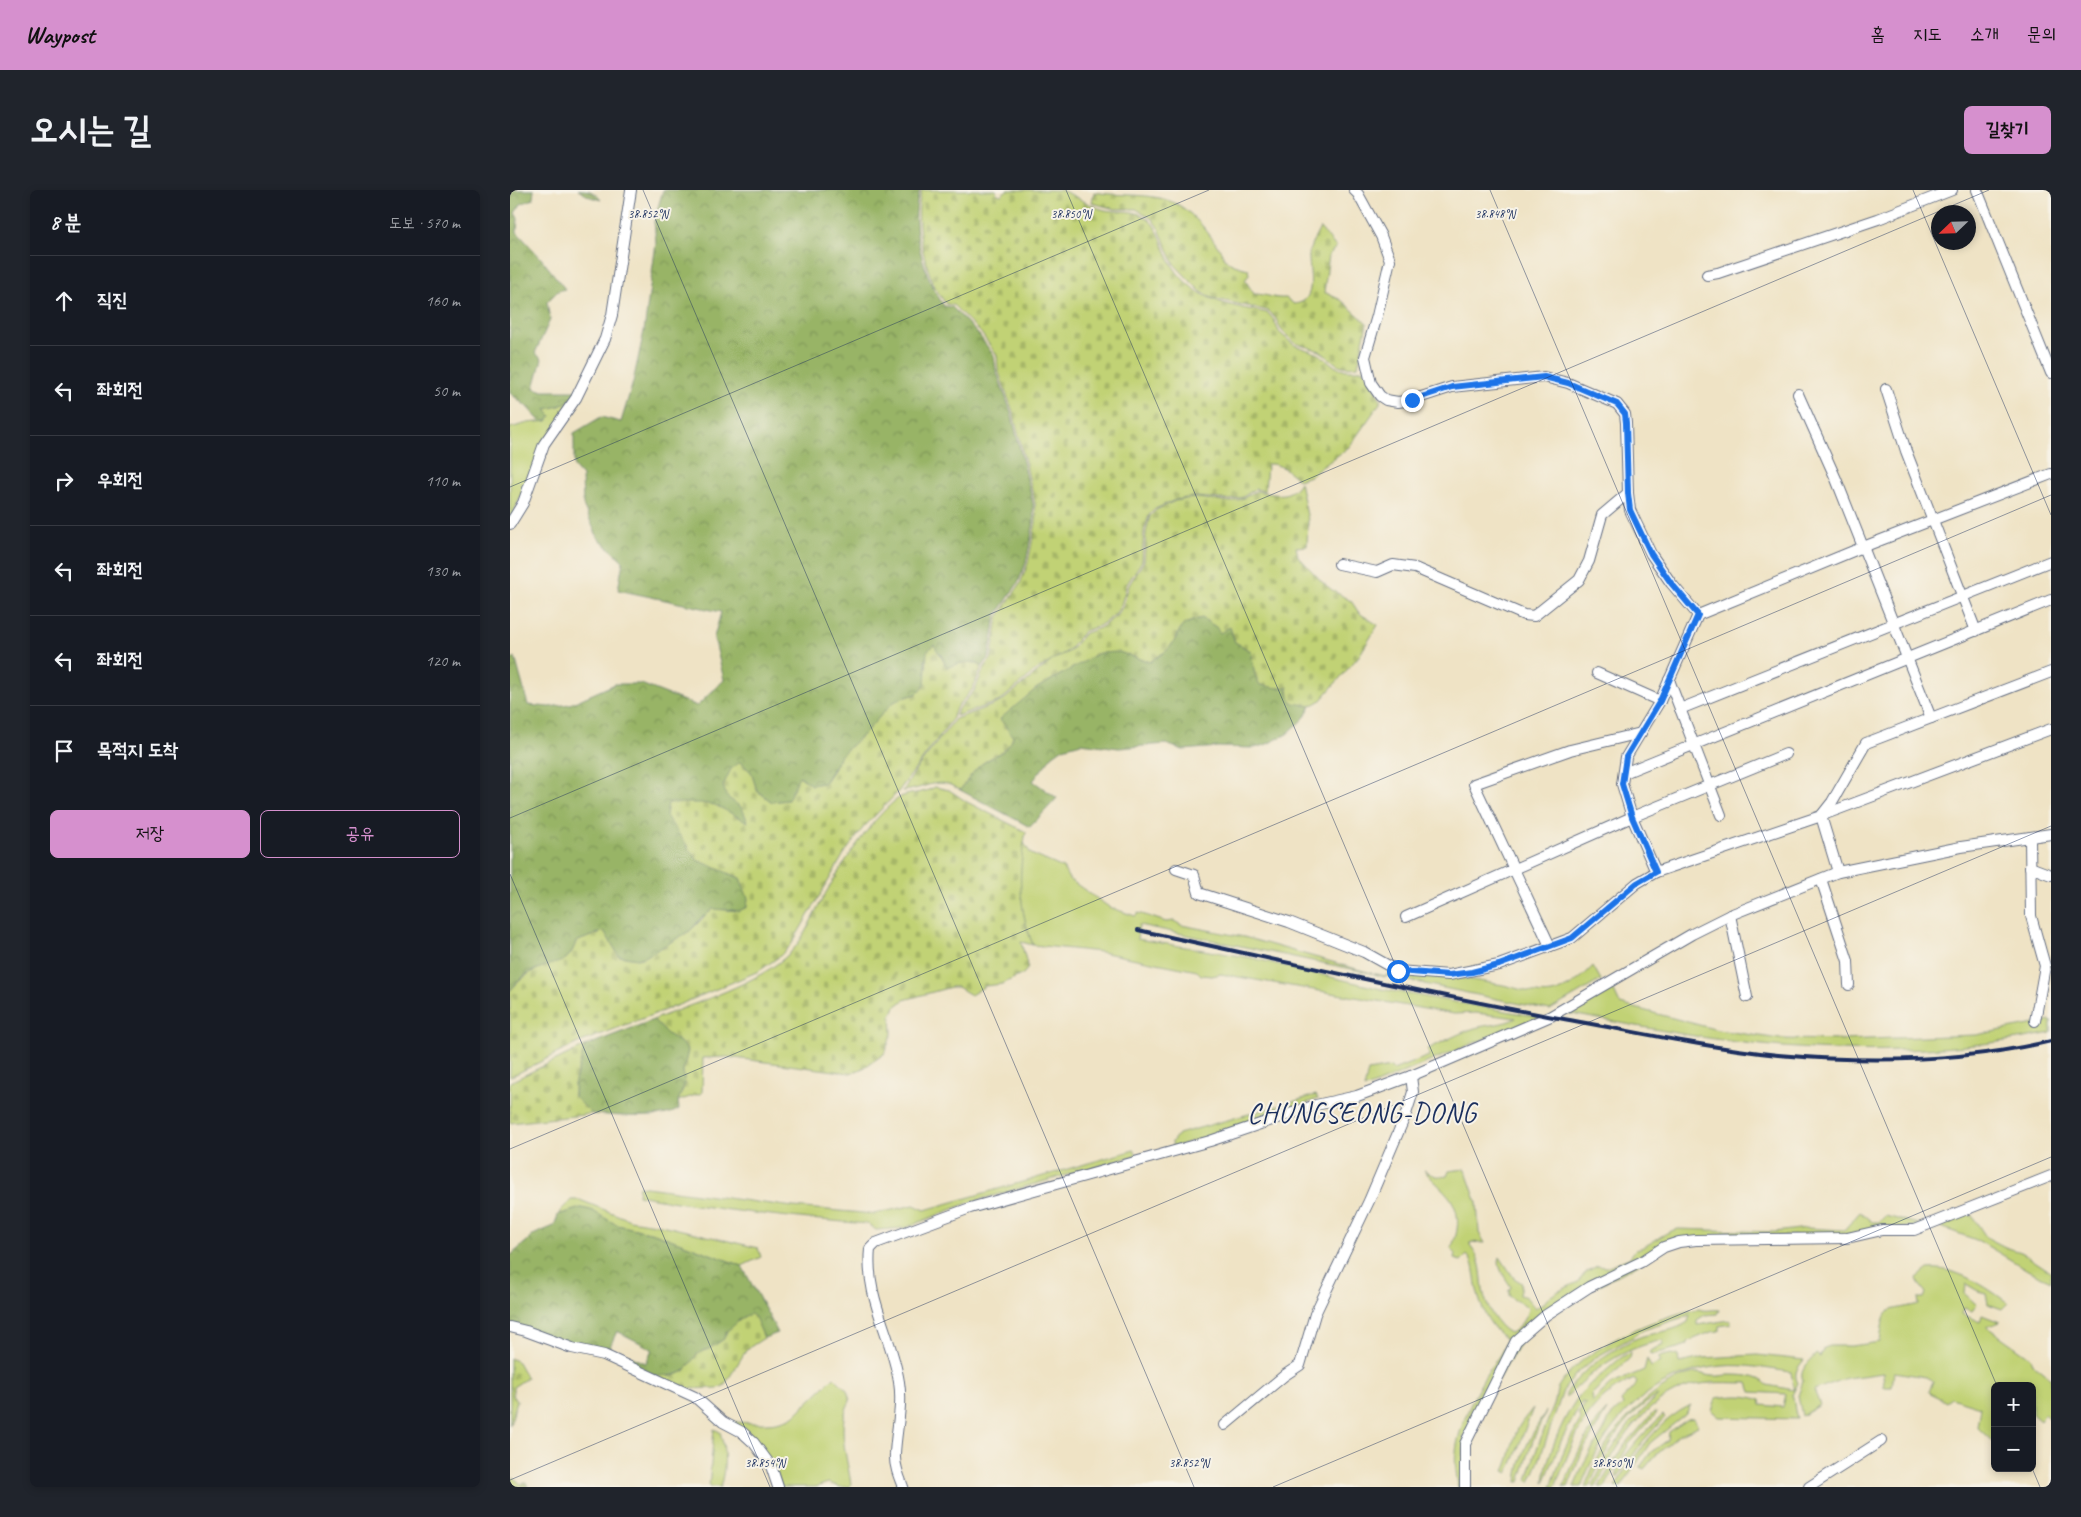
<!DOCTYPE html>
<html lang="ko">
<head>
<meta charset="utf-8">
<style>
  :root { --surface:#171b24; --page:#20242c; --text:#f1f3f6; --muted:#9ea1a6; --line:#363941; --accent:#d690ce }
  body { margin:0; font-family:Caveat,"Poor Story",sans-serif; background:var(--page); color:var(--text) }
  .controls { position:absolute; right:15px; bottom:15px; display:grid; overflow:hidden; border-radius:8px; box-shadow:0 2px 8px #0003 }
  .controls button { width:45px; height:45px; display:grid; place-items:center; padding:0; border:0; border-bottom:1px solid var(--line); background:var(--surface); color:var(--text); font:25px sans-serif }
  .compass { position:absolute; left:1421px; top:15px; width:45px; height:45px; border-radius:50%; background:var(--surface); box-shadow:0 2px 8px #0003; rotate:247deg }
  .stop { position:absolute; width:15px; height:15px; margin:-11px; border:4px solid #1a73e8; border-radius:50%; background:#fff }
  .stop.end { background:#1a73e8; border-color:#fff; box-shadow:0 1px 5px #0008 }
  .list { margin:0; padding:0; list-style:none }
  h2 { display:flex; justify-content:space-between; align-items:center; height:65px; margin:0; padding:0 20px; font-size:21px }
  h2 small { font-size:16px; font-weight:400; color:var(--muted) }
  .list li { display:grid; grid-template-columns:32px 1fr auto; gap:15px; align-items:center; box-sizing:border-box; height:90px; padding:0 20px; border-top:1px solid var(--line) }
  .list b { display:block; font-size:19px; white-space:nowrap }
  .list em { font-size:16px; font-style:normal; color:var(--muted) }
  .actions { display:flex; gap:10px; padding:15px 20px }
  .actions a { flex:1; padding:11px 0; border:1px solid var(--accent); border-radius:8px; text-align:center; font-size:18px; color:var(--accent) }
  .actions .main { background:var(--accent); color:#111 }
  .icon { flex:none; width:28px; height:28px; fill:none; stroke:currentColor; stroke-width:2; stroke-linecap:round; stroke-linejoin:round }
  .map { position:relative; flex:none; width:1541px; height:1297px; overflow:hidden; border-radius:8px }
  header { display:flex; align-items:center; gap:30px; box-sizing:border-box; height:70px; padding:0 25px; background:var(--accent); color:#111 }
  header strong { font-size:24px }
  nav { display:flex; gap:28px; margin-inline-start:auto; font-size:18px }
  .intro { display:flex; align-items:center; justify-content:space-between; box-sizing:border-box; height:120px; padding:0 30px }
  h1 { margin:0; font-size:35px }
  .button { padding:12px 22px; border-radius:8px; background:var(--accent); color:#111; font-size:18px; font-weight:700 }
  main { display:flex; gap:30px; padding:0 30px }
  aside { flex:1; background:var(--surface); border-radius:8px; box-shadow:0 2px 8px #0003 }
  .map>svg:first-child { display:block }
  .grass { fill:#c1d275; stroke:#6e806a }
  .forest { fill:url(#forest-crowns); stroke:#5a7262 }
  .cemetery { fill:url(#cemetery-stones); stroke:#6e806a }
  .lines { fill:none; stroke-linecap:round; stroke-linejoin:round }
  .minor-casing { stroke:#656e82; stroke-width:12 }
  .minor { stroke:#fff; stroke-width:10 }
  .rail { stroke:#1b2f5e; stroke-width:4 }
  .route { stroke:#1a73e8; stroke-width:6 }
  .ticks { fill:none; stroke:#1b2f5e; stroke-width:1; stroke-opacity:0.45 }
  .labels { text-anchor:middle; stroke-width:4; stroke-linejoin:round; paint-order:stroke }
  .quarter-label { font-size:28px; letter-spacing:1px; fill:#1b2f5e; stroke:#f7f3e8 }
  .ticks-label { font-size:12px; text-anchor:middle; fill:#1b2f5e; stroke:#f7f3e8; stroke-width:4; stroke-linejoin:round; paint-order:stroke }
</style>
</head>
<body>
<header>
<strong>Waypost</strong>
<nav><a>홈</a><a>지도</a><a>소개</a><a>문의</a></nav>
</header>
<div class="intro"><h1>오시는 길</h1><a class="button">길찾기</a></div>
<main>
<aside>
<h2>8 분<small>도보 · 570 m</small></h2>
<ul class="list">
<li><svg class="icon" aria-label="ahead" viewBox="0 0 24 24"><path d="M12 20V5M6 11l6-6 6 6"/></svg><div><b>직진</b></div><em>160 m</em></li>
<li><svg class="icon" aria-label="left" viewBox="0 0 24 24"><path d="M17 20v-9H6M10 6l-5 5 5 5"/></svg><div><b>좌회전</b></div><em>50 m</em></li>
<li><svg class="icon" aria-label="right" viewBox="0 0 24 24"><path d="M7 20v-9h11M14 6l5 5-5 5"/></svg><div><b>우회전</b></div><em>110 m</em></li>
<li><svg class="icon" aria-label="left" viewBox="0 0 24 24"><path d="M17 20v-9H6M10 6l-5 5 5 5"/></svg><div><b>좌회전</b></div><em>130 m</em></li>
<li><svg class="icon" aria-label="left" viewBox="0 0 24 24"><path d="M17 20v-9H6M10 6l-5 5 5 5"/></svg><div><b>좌회전</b></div><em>120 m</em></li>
<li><svg class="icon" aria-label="arrive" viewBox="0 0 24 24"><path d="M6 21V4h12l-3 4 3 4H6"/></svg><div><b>목적지 도착</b></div></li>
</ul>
<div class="actions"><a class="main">저장</a><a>공유</a></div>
</aside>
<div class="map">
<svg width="1541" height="1297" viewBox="0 0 1541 1297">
  <defs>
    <pattern id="forest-crowns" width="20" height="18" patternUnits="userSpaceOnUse" patternTransform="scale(1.25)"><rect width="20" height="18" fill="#98b466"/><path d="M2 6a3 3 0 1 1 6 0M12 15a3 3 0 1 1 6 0" fill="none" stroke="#7b9357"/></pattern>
    <pattern id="cemetery-stones" width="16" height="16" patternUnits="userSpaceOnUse" patternTransform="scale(1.25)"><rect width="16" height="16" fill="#c1d275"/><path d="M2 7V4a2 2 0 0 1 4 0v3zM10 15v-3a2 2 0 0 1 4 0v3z" fill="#a5b568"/></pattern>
  </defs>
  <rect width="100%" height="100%" fill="#f7f3e8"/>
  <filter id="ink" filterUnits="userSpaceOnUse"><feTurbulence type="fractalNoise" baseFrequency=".02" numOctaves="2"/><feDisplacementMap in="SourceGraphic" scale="10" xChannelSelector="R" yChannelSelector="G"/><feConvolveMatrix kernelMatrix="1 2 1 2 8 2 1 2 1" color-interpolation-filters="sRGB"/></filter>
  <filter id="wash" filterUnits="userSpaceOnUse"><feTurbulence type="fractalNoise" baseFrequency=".0096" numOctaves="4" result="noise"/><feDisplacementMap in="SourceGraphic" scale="20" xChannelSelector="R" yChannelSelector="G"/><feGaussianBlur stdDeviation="1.12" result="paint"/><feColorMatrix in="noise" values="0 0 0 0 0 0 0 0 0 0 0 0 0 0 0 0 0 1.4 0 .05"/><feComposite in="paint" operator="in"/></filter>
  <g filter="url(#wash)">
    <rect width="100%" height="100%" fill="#efe3c5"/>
    <g class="grass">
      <path d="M65 206 23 277 0 331V238L18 233 37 231 36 218 50 216Z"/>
      <path d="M514 653 521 664 553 678 559 689 599 717 625 726 629 723 656 732 664 731 671 735 734 747 875 787 882 779C918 785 956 788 993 795 1008 798 1026 806 1042 803 1058 800 1073 787 1083 776L1091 790 1040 820 629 735 627 749 742 768 871 799 1030 827C970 849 913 875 854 899L858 881 881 877 883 880 919 866 918 859C933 852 949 843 965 838 979 834 994 835 1006 828L966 823 944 824 711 784 702 786 691 785 687 781 591 762 523 755C510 722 506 688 514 653Z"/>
      <path d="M1102 797 1110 814 1208 840 1270 849 1332 850 1466 845 1541 831V843C1453 861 1362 864 1273 857 1200 851 1128 836 1056 823Z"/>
      <path d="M806 905 808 909 709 943 663 957 662 952 668 944Z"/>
      <path d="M624 960 627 965 458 1013 395 1038 366 1040 358 1034C281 1028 204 1020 128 1005L129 996 283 1017 364 1024 404 1015 415 1020 425 1017Z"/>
      <path d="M955 979 967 1013 969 1043 975 1053 961 1052 960 1055C972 1069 971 1083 973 1100 976 1116 986 1136 1000 1143 1008 1140 1017 1127 1018 1118 1013 1112 1005 1112 999 1106V1100L1001 1097C996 1088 986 1078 990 1067L1004 1088 1012 1093 1010 1105 1016 1107 1025 1118 1033 1114 1038 1108 1047 1102 1068 1092 1076 1082 1087 1076 1096 1077 1119 1068 1126 1059C1138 1058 1152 1042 1168 1039L1264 1042 1297 1038 1334 1040 1350 1022 1362 1032H1369L1375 1026 1413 1035 1336 1044 1175 1049 1023 1131 954 1246 953 1297H948C947 1286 944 1273 946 1262 948 1237 966 1201 979 1180 986 1169 994 1162 996 1149 977 1136 967 1110 965 1087 963 1078 964 1073 957 1065L951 1071 944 1069 945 1063 941 1058C950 1040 951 1019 936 1003 929 995 921 989 914 980 922 985 928 988 937 986L939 981Z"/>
      <path d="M61 1010H70L120 1030 151 1035 248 1058 251 1067 232 1076 144 1043 107 1035 80 1020 71 1018 48 1025 51 1020Z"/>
      <path d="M1457 1021 1463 1027 1476 1047 1495 1057 1511 1062 1541 1082V1091L1521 1082 1469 1051 1428 1036 1429 1034Z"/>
      <path d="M1418 1079C1445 1076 1477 1097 1498 1113L1492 1119 1478 1114 1476 1103 1468 1101 1456 1094 1455 1104 1467 1115 1462 1121 1454 1118 1452 1124 1470 1132 1472 1125 1490 1132 1477 1137 1521 1168 1524 1175 1541 1189V1230L1535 1224 1530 1231 1522 1224V1196H1485V1254L1467 1237 1470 1217 1441 1208 1436 1212 1419 1202 1423 1191 1416 1187 1384 1182 1382 1197H1374L1373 1183 1337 1188 1304 1200 1310 1215 1292 1226 1288 1206 1293 1191C1288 1180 1300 1172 1306 1164L1310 1167 1314 1158 1320 1156H1342L1370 1152C1375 1113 1374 1123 1409 1114L1408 1108H1414L1416 1103 1409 1094 1407 1088Z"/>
      <path d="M1189 1119C1195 1122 1202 1119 1209 1120L1207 1124 1195 1125 1187 1130V1135L1220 1130 1221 1134 1209 1136V1141L1201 1142 1179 1151 1177 1155 1171 1157 1141 1165 1139 1162 1153 1154V1150C1111 1159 1085 1178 1056 1208V1204C1068 1181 1109 1154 1133 1146 1148 1142 1165 1141 1178 1132L1180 1125 1130 1141 1123 1147 1088 1166 1066 1184 1053 1201 1029 1271 1020 1292 1017 1290C1024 1264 1034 1240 1044 1215 1046 1209 1046 1202 1048 1197 1071 1158 1147 1126 1189 1119Z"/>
      <path d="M1120 1163 1119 1169 1081 1205 1082 1212 1101 1194 1134 1180 1137 1169 1141 1177 1150 1172 1149 1167 1161 1164 1168 1165 1169 1173 1193 1168 1247 1165 1294 1170C1287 1178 1283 1184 1288 1193L1282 1205C1285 1213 1284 1221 1287 1229L1209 1227 1202 1221 1206 1208C1221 1206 1236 1204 1250 1210L1251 1215 1273 1217 1276 1204 1241 1202 1238 1193C1219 1193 1199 1191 1181 1196 1134 1209 1106 1256 1086 1297H1082L1098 1265 1121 1232 1148 1206C1114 1222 1093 1265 1079 1297H1075C1089 1256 1117 1223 1152 1198 1162 1192 1175 1183 1187 1183 1192 1183 1197 1186 1202 1186 1207 1187 1213 1185 1218 1185 1229 1185 1250 1185 1257 1195L1284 1200 1281 1182C1258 1179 1236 1174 1213 1176 1141 1182 1095 1232 1071 1297H1064L1076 1269 1093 1242 1100 1227 1113 1215 1111 1211 1127 1193 1124 1189C1073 1211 1065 1250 1045 1297H1041L1055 1258 1071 1229 1068 1224 1076 1213 1072 1212 1052 1249 1034 1293C1035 1268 1057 1217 1075 1199 1082 1191 1091 1186 1098 1179 1105 1173 1111 1166 1120 1163Z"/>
      <path d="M324 1187 337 1200 340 1211C326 1235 337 1267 341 1294L339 1297H330L318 1293 306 1297H271L266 1281 220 1232C241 1232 265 1237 284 1226Z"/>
      <path d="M1181 1215 1175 1225 1140 1253 1111 1297H1105C1109 1289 1115 1281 1120 1274 1137 1249 1154 1228 1181 1215Z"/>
      <path d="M1023 1218C1014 1240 1008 1262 998 1283L994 1281C1000 1269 1001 1258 1005 1246 1008 1235 1016 1227 1023 1218Z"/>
      <path d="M1097 1220 1072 1262 1058 1297H1053C1065 1269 1075 1243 1097 1220Z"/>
      <path d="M1036 1221 1023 1250 1010 1292H1007C1009 1265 1022 1244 1036 1221Z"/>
      <path d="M1144 1222 1147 1223 1119 1254 1095 1297H1089L1112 1258Z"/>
      <path d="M1153 1225 1155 1227 1133 1251 1107 1288C1103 1272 1141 1236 1153 1225Z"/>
      <path d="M1183 1228 1188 1236 1169 1245 1145 1266 1134 1279 1130 1277 1141 1262 1158 1250 1159 1242 1178 1229Z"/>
      <path d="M204 1239 210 1242C216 1261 216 1278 210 1297H199Z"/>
    </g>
    <g class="forest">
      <path d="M0 0H24L23 9 11 14 5 23 8 28 7 42 30 67 55 99 48 101 37 112 40 130 25 163 32 169 24 198 33 201H68C61 212 49 217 36 219L41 226 37 231 31 232 16 216 0 203Z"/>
      <path d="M68 0C79 0 85 1 91 10L80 7Z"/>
      <path d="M153 0H410C400 29 410 68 422 95 425 103 430 109 434 116L442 117 469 145 484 166 486 180 501 222 523 313 524 332 516 373 508 393 486 426 479 468 472 477 466 472 450 473 437 478 431 465 423 456 415 471 417 485 415 495 407 504 392 508 382 513 355 543 331 565 314 593 301 595 290 586 278 610 262 612 247 601 241 582 230 572 217 607 232 617 238 633 228 629 217 683 230 688 238 708 237 717 229 721 215 719 192 727 180 741 135 767 127 769 109 766 94 741 66 752C57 781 38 771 17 784 11 788 5 795 0 801V471L5 467 18 515 39 517 60 514 105 494H131L187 516 214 490 204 447 211 422 108 400 113 371 88 348 73 315 72 286 64 277V243L91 227 111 232 123 192 134 141 146 53 144 31Z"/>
      <path d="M692 428 706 437H720L725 452 741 461 745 485 768 498 778 496 779 507 794 515 801 516 794 528 777 544 755 555 744 558 708 557 673 560 656 554 609 558 571 553 553 558 542 566 523 591 547 608 520 637 450 600 468 576 493 561 503 547 489 529 527 498 589 463 609 462 640 472C646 466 654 464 659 458 675 439 662 436 692 428Z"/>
      <path d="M143 830C149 834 150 837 155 842 164 850 170 849 178 861L173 881 175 894 168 911 169 919C153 931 103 925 82 924L64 906V894L75 856Z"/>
      <path d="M71 1018 81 1020 107 1035 144 1043 232 1076 268 1143 254 1148 245 1128 199 1159C187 1162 186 1170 179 1177 172 1185 155 1188 145 1186 137 1185 127 1178 119 1174L122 1167 136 1173 142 1159 107 1141 97 1163 59 1154 0 1134V1066L25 1044 44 1036 48 1025Z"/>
    </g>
    <g class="cemetery">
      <path d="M412 0H486L487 4 491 5 497 0C512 0 536 0 550 0 566 5 578 16 595 20 611 23 624 18 638 29 650 39 653 57 659 69 679 110 718 115 758 123L764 130 769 142 784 155 809 164 826 177 837 180H854L870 208V213L839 257 800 286 789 290C779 282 771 273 757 274L755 301 745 299 733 307 721 310 687 307 676 308 665 310 645 319 639 325 634 341 632 371 617 394 611 415 605 425 589 436 574 441 559 460 524 482 490 511 446 526 448 519 464 501 474 478 481 469 488 427 510 394 518 373 526 332 525 313 503 222 488 180 487 166 471 143 443 115 436 114C432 108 428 103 425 97 413 72 403 26 412 0Z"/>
      <path d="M584 2C610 7 641 2 665 13 681 21 696 39 706 54 711 60 713 68 720 73 725 76 732 77 738 79L739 85 735 90 744 104C756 104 764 109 776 108L784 114C809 112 798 80 799 64 800 55 806 46 810 38L826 57 819 65 814 102 831 110 857 133 848 176 837 177 828 175 810 161 785 153 771 140 766 129 759 121 702 108 690 101 664 74 649 39 642 29 635 24 626 19H605L582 13Z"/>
      <path d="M790 292 798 330 797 356 786 357 788 366 813 393 822 400 841 411 849 423 868 435 849 466 810 511 801 516 783 513 779 507 778 497 768 498 750 495 745 485 741 461 725 452 720 437 710 443 706 437 692 428C662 436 675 439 659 458 654 464 646 466 640 472L609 462 589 463 527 498 490 529 503 547C498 564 478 566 467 578 461 585 455 593 450 600 427 585 416 599 393 601L407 578 445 529 491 512 544 469 560 461 575 443 590 438 606 426 613 416 619 395 634 371 636 342 640 326 646 320 665 311 676 309 687 308 721 312 734 308 746 301C763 304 780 310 790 292Z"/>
      <path d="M424 455 437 477C450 474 461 468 472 477L462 500 446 518 443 528 388 602 353 638 334 664 281 755 270 766 249 781 171 814 68 853 0 887V801C8 792 16 784 28 779 47 770 58 777 66 752L94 741 109 766 127 769 135 767 180 741 202 719 229 721 237 717 238 708 230 688 187 670 156 626 158 613H191L205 615 238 632 232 618 217 607 213 596 221 579 230 572 241 582 247 601 262 612 278 610 289 586 301 595 314 593 323 580 331 565 355 543 382 513 392 508 407 504 415 495 417 461Z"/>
      <path d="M425 597 439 600 457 612 516 642C508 681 508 718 523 755L511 752 518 778 513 784 492 794 475 796 461 805 448 797H441L394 810 385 817 381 825 382 844 374 864 352 879 340 883 217 867 193 868 192 903 168 911 175 894 173 881 178 861C170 849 164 850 155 842 150 837 149 834 143 830 184 813 251 793 281 762 295 747 302 727 312 710 327 682 361 629 386 610 397 601 412 605 425 597Z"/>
      <path d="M75 856 64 894V906L82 924 0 933V892Z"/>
      <path d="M241 1124 245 1127 254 1148 237 1159 214 1196 208 1198 177 1199 144 1186 166 1185 175 1181 187 1164 199 1159 214 1149 217 1141 235 1126Z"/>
      <path d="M0 1168 8 1172 17 1188 3 1197V1205L7 1211 0 1235Z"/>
      <path d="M3 1287 11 1294 16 1292 18 1297H0V1290Z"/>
    </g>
  </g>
  <g filter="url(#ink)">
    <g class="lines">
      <g class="minor-casing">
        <g id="minor">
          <path d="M844 0 848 4 871 46 880 70 867 126 855 167 861 193 870 206 876 210 888 212 902 210 942 197 1034 187 1058 193 1107 214 1115 224 1116 233 1118 303 1120 320 1141 364 1161 393 1188 425"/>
          <path d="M1467 0 1541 183"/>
          <path d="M1197 85 1208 83 1368 29 1442 0"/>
          <path d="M1376 199 1396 261 1466 441"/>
          <path d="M1288 204 1326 289 1421 528"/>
          <path d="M0 334 13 313 34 254 66 208 95 149 102 125 121 0"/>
          <path d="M829 374 867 382 883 375 905 378 1014 425 1024 426 1069 390 1079 371 1092 325 1118 303"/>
          <path d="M1087 483 1150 511"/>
          <path d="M1159 490 1211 625"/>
          <path d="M1170 519 1541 371"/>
          <path d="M1114 583 1541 410"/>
          <path d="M1313 625 1541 539"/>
          <path d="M1311 626 1322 612 1356 553 1541 482"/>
          <path d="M1520 647 1521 726 1535 776 1525 831"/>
          <path d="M1520 677 1541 685"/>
          <path d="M666 679 684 685 689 703 779 732 854 762 888 781 939 785 989 775 1062 748 1127 693 1146 682 1311 626 1328 682"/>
          <path d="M1146 682 1122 627 1112 594 1116 567 1150 511 1188 425 1353 357 1541 284"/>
          <path d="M1311 689 1338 771 1339 795"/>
          <path d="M1220 725 1237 807"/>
          <path d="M896 727 1122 627 1276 564"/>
          <path d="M1040 756 964 594 1060 560 1131 543"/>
          <path d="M0 1137 16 1141 62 1158 94 1165 185 1207 213 1232 232 1242 244 1253 261 1276 268 1297"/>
          <path d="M715 1235 775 1185 790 1175 805 1124 859 1011 896 924 903 902 901 886"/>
          <path d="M393 1297C389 1287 384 1275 385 1264 386 1240 393 1216 389 1192 382 1146 355 1108 360 1059L366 1053 460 1018 700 951 806 915 847 906 901 886 1041 826 1182 744 1220 725 1328 682 1451 657 1541 644"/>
          <path d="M955 1297V1254L1006 1151 1036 1125 1079 1097 1131 1072 1154 1057 1169 1052 1186 1050 1337 1048 1372 1040H1404L1541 986"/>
          <path d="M1299 1297 1371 1251"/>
        </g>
      </g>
      <use href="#minor" class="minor"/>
      <path class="rail" d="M628 740C766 770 904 801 1043 827 1117 840 1192 857 1268 865 1358 873 1453 872 1541 851"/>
    </g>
  </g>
  <g class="lines" filter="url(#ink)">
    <path class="route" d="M888 781 939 785 962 782 989 775 1062 748 1127 693 1146 682 1122 627 1112 594 1116 567 1150 511 1188 425 1161 393 1141 364 1120 320 1118 303 1116 233 1115 224 1107 214 1058 193 1034 187 942 197 902 210"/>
  </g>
  <path class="ticks" d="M133 0 684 1297M556 0 1107 1297M980 0 1487 1196M1403 0 1541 325M0 297 699 0M0 628 1479 0M0 684 260 1297M0 959 1541 305M1522 1278 1530 1297M0 1290 1541 636M763 1297 1541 967"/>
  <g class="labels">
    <g class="quarter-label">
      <text x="852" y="932">CHUNGSEONG-DONG</text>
    </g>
  </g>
  <g class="ticks-label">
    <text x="138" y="28">38.852°N</text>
    <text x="561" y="28">38.850°N</text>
    <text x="985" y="28">38.848°N</text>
    <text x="255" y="1277">38.854°N</text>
    <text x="679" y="1277">38.852°N</text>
    <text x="1102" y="1277">38.850°N</text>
  </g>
</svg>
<div class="controls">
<button>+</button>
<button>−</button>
</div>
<svg class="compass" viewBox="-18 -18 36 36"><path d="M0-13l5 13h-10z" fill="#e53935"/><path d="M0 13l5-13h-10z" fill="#9ea1a6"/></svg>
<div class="stop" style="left:888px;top:781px"></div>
<div class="stop end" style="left:902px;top:210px"></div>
</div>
</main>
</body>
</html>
